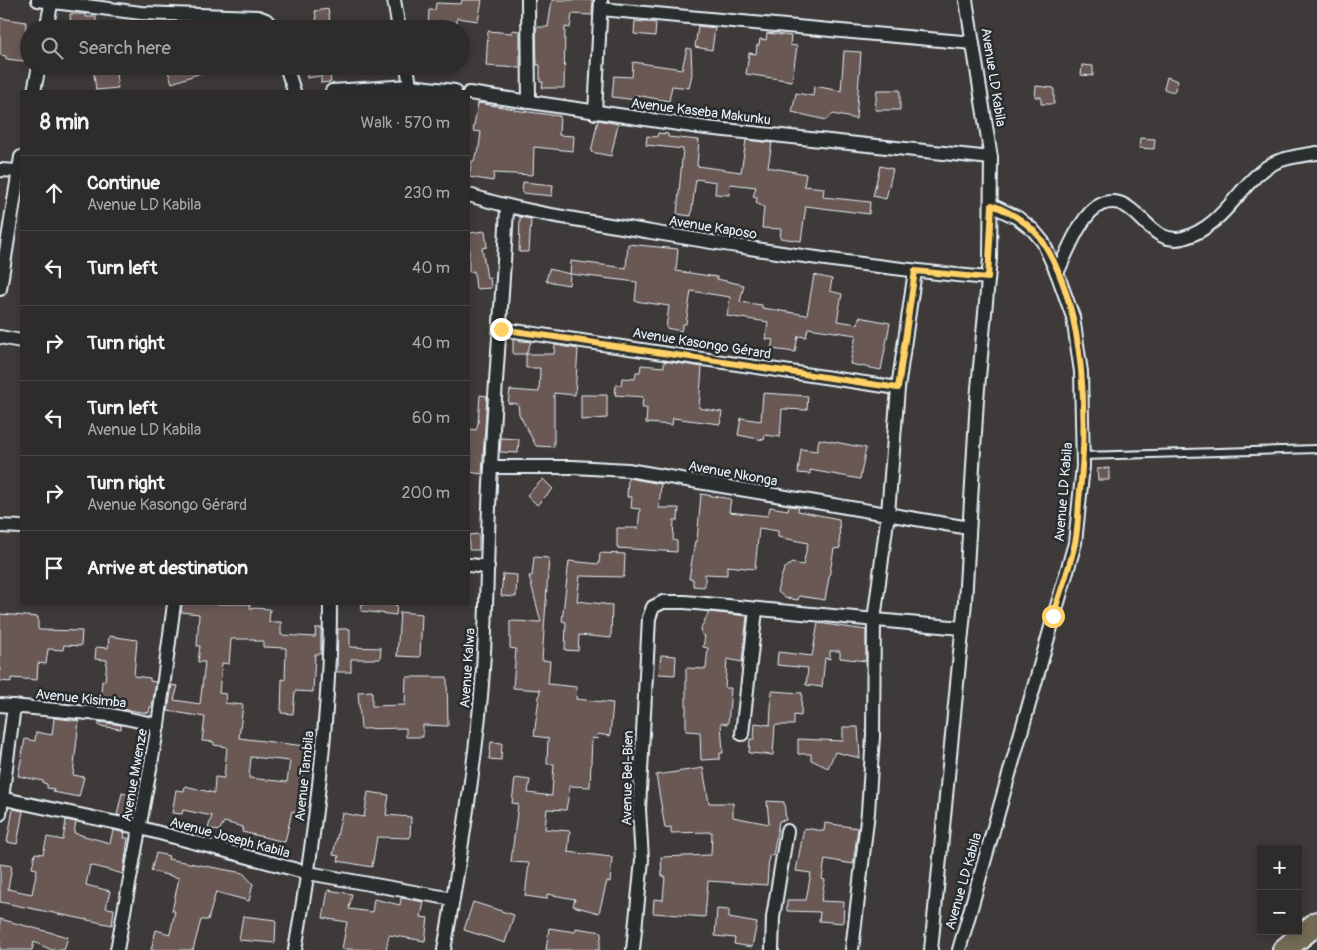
<!DOCTYPE html>
<html lang="en">
<head>
<meta charset="utf-8">
<style>
  :root { --surface:#2e2c2b; --page:#3a3837; --text:#f1f3f6; --muted:#a7a7a9; --line:#494847 }
  body { margin:0; font-family:Pangolin,sans-serif; background:var(--page); color:var(--text) }
  .controls { position:absolute; right:15px; bottom:15px; display:grid; overflow:hidden; border-radius:0px; box-shadow:0 2px 8px #0003 }
  .controls button { width:45px; height:45px; display:grid; place-items:center; padding:0; border:0; border-bottom:1px solid var(--line); background:var(--surface); color:var(--text); font:25px sans-serif }
  .stop { position:absolute; width:15px; height:15px; margin:-11px; border:4px solid #ffd166; border-radius:50%; background:#fff }
  .stop.end { background:#ffd166; border-color:#fff; box-shadow:0 1px 5px #0008 }
  .list { margin:0; padding:0; list-style:none }
  h2 { display:flex; justify-content:space-between; align-items:center; height:65px; margin:0; padding:0 20px; font-size:21px }
  h2 small { font-size:16px; font-weight:400; color:var(--muted) }
  .list li { display:grid; grid-template-columns:32px 1fr auto; gap:15px; align-items:center; box-sizing:border-box; height:75px; padding:0 20px; border-top:1px solid var(--line) }
  .list b { display:block; font-size:19px; white-space:nowrap }
  .list p { margin:0; font-size:16px; white-space:nowrap; color:var(--muted) }
  .list em { font-size:16px; font-style:normal; color:var(--muted) }
  .icon { flex:none; width:28px; height:28px; fill:none; stroke:currentColor; stroke-width:2; stroke-linecap:round; stroke-linejoin:round }
  .map { position:relative; flex:none; width:1317px; height:950px; overflow:hidden }
  .search { position:absolute; background:var(--surface); box-shadow:0 2px 8px #0003; left:20px; top:20px; width:450px; height:55px; display:flex; align-items:center; gap:12px; box-sizing:border-box; padding:0 18px; border-radius:28px; color:var(--muted); font-size:19px }
  .panel { position:absolute; background:var(--surface); box-shadow:0 2px 8px #0003; left:20px; top:90px; width:450px; height:515px; border-radius:0px }
  .map>svg:first-child { display:block }
  .building { fill:#6a5954; stroke:#e8f1f8; fill-rule:evenodd }
  .lines { fill:none; stroke-linecap:round; stroke-linejoin:round }
  .lane-casing { stroke:#e8f1f8; stroke-width:10 }
  .street-casing { stroke:#e8f1f8; stroke-width:16 }
  .highway-casing { stroke:#e8f1f8; stroke-width:26 }
  .lane { stroke:#2a2d2e; stroke-width:6 }
  .street { stroke:#2a2d2e; stroke-width:12 }
  .highway { stroke:#736b52; stroke-width:22 }
  .route { stroke:#ffd166; stroke-width:6 }
  .labels { text-anchor:middle; stroke-width:5; stroke-linejoin:round; paint-order:stroke }
  .street-label { font-size:14px; fill:#e8f1f8; stroke:#2a2d2e }
</style>
</head>
<body>
<div class="map">
<svg width="1317" height="950" viewBox="0 0 1317 950">
  <rect width="100%" height="100%" fill="#3d3a39"/>
  <filter id="ink" filterUnits="userSpaceOnUse"><feTurbulence type="fractalNoise" baseFrequency=".02" numOctaves="2"/><feDisplacementMap in="SourceGraphic" scale="10" xChannelSelector="R" yChannelSelector="G"/><feConvolveMatrix kernelMatrix="1 2 1 2 8 2 1 2 1" color-interpolation-filters="sRGB"/></filter>
  <g filter="url(#ink)">
    <g class="building">
      <path d="M462 0H482L478 21 457 18V26H451V29H428L429 10H435L436 3 461 4Z"/>
      <path d="M552 0H593L592 15 572 14 570 28 565 27 564 88H542L543 82H540V65H537L536 27H548Z"/>
      <path d="M328 9 331 29H318L315 11Z"/>
      <path d="M70 14H86V17H96V29H71Z"/>
      <path d="M0 18 26 22 24 61 6 59V56L0 55Z"/>
      <path d="M635 21 656 23 655 36 634 34Z"/>
      <path d="M698 26 715 28 712 50 695 47Z"/>
      <path d="M512 30 520 31V68L486 66 488 31 512 33Z"/>
      <path d="M767 33 791 36 790 45 797 46 792 81 746 74 749 53 756 54 757 45H759L760 39 766 40Z"/>
      <path d="M687 48 691 49 692 74 689 88 672 86 669 101 636 95V100L612 97 614 76 632 77 633 62 682 69Z"/>
      <path d="M844 51 861 52 856 119 833 114 826 120 792 112 796 93 813 96 814 86 841 91Z"/>
      <path d="M1082 65 1093 66V76L1081 75Z"/>
      <path d="M115 66 118 88 96 90 93 67Z"/>
      <path d="M166 66H218V67L172 83Z"/>
      <path d="M306 66H341L342 73 330 74 331 82 321 83V76L307 78Z"/>
      <path d="M1167 77 1178 81 1174 92 1164 89Z"/>
      <path d="M1036 86 1054 88V104H1041V97H1035Z"/>
      <path d="M877 90H900V110H875Z"/>
      <path d="M478 103 515 109 514 110 560 116 559 135 574 136 573 151 534 147 533 175 494 173 493 181 469 177 472 161H474L476 153 478 154 481 132 473 131Z"/>
      <path d="M598 120 618 124 611 156 591 152Z"/>
      <path d="M658 133 668 134V137L699 140 697 166 741 172 746 140 772 143 768 167 806 174 804 186 824 188 823 197 870 202 869 214 806 206 801 241 780 238 781 229 762 228 764 207 756 203 757 198 753 197 756 187 730 184 729 195 715 194 716 182 696 179 691 216 677 214 683 149 646 145 647 136 657 137Z"/>
      <path d="M1140 138 1155 139 1154 149 1139 148Z"/>
      <path d="M880 166 893 169 886 199 873 196Z"/>
      <path d="M523 182 553 185 552 196 522 193Z"/>
      <path d="M520 217 531 219 529 252H519Z"/>
      <path d="M485 231 487 247 482 248 487 278 490 277 491 288 476 289 474 271 469 272V233Z"/>
      <path d="M628 244 678 249 676 271 717 277V279L744 285 740 302 762 305V308L807 315 814 275 832 279 830 291 842 294 837 321 858 324 859 317 890 323 881 370 850 364 856 335 808 328 806 337 798 336 795 352 771 349 773 340 766 339 768 322 727 316 730 297 691 291 686 324H683L681 331 666 328 669 306 635 301 637 282 570 274 571 261 626 268Z"/>
      <path d="M549 269 570 274 569 285 546 281Z"/>
      <path d="M513 340 531 342 526 354H513Z"/>
      <path d="M555 345 578 349 575 395 554 393V447L536 446 519 414 518 404 508 403 510 390 539 392 540 368H526V354H554Z"/>
      <path d="M664 361 702 367 699 408 722 412 720 424 673 418 672 425 646 423 647 408H642L643 397 615 395 616 385H621L622 378 635 379 636 372H640L641 365 664 367Z"/>
      <path d="M763 393 808 396 807 410 782 409 780 437 765 435 764 440 738 435 741 418 761 421Z"/>
      <path d="M480 395 487 396 482 474 469 472 470 429 476 430 478 423Z"/>
      <path d="M581 395H607V418L581 420Z"/>
      <path d="M501 438 519 439 518 453 500 452Z"/>
      <path d="M819 439 866 448 860 479 810 470V474L798 473 801 449 817 451Z"/>
      <path d="M1109 468V480H1098L1097 469Z"/>
      <path d="M628 478 661 484 659 508H679L678 520H674L673 540 677 541V552L617 548V528H638L640 509 631 508 632 497H627Z"/>
      <path d="M543 479 553 489 537 505 527 495Z"/>
      <path d="M701 494 731 499 729 512 768 516 770 507 788 510 789 506 799 507 798 511 839 519 840 548 834 549 825 600 799 596 798 600 785 598 777 591 784 569 792 563 803 565 808 543 778 537V531L759 528 755 569 727 566V575L705 574V587L693 586V579H689L695 541H697Z"/>
      <path d="M479 534V550H469V535Z"/>
      <path d="M600 553 625 554 624 577 580 576 577 601 612 605 611 638 579 635 578 651 565 650 566 622 562 621 569 561 599 564Z"/>
      <path d="M534 557 549 558 542 660 550 661 548 684 577 687 576 699 613 703 610 736 597 734 598 739 592 738 590 787 570 786 566 810 547 809 545 829 570 831 568 852 612 857 610 882 607 881 599 913 573 906 575 899 547 894V899L525 896 529 863 511 862 518 804 512 803 515 778 530 780 528 793 552 796V793L554 764H547L548 738 534 736 540 690 513 688 516 649 510 648V621L541 622 529 576H532Z"/>
      <path d="M503 574 517 575 516 597 501 596Z"/>
      <path d="M182 604H250V608L270 609 269 622H281V635L315 637 316 628H321V654H315L313 692 295 691 293 714 281 713 282 679 285 680 286 648 263 647V641H255V639H231L229 664 222 663 219 693 226 694 225 703 243 705 239 738 305 746 300 802 297 813 292 811 285 842 242 832 243 827 224 822 219 831 208 828 212 816 183 810 182 814 172 813 176 790 184 791 185 786 214 793 215 777 224 778 227 747 214 745V742L202 741 205 717 168 711 172 685 178 686 174 700 200 704 205 662H198L200 646H197L199 614 181 612ZM251 757 290 761 287 782 249 778Z"/>
      <path d="M362 604 397 605 396 615 361 611Z"/>
      <path d="M400 612 422 614 420 657 397 656Z"/>
      <path d="M709 612 747 616 742 662 727 659 725 688H731L728 724 721 723 723 753H720V759L701 760 700 732 686 731V668L706 669 708 648 703 647 705 636 702 635 701 628Z"/>
      <path d="M0 614 38 617V629L40 630 82 631 81 646 64 645 63 650 48 649 46 664 38 663 37 680 11 678V682L0 681Z"/>
      <path d="M818 623 866 630V661L840 658V651H830V659L825 658 822 687 806 685 808 668 777 665 778 652 812 656Z"/>
      <path d="M338 629H350V647L381 648 380 659H351V672H337Z"/>
      <path d="M109 636 137 640 134 676 150 678V681L156 682 152 707H150L149 713 100 706 102 681H105L107 660 95 659 96 647 108 648Z"/>
      <path d="M661 655 676 656 675 675 659 674Z"/>
      <path d="M406 677H447L448 726 423 725V737H406V728L361 729 358 692 372 691V706L405 705Z"/>
      <path d="M772 691 802 693 801 716 794 715V725H775L773 755 749 753 750 739H754L755 723 770 725Z"/>
      <path d="M54 718 79 721 73 775 84 777 79 797 53 792 54 789 47 788V784L43 783V781L18 776 25 739 35 741 36 732 52 735Z"/>
      <path d="M99 722 121 725V729L99 726Z"/>
      <path d="M843 727H858L860 758 835 752 828 768 811 760V754H798V739L843 741Z"/>
      <path d="M491 742 502 743 501 760 489 759Z"/>
      <path d="M703 768 709 803H733V817L769 824 767 801 784 802 786 820 779 821 773 856 769 855 767 885 708 881 705 917 653 913 654 899 663 900 665 876H662L661 857 711 855 712 832 671 833V827L665 828 656 775Z"/>
      <path d="M368 792 389 795 386 815 411 817 410 838 377 837 372 867 338 861 339 856 333 855 342 813 364 817Z"/>
      <path d="M122 793 133 796 128 817 117 815Z"/>
      <path d="M13 809 23 811 17 844 7 842Z"/>
      <path d="M66 820 76 822 74 833 110 843 113 830 125 833 124 838H128L123 874 90 865 86 885 110 891 106 908 114 909 112 925 0 902V864L12 866 8 889 32 894 37 869 32 868 35 853 43 854 47 837 63 840Z"/>
      <path d="M825 823 858 828 853 864 825 859 822 879 825 880 821 901 844 902 843 923 819 921 820 912 787 911V900H806L811 873 796 871 804 828 824 831Z"/>
      <path d="M156 853 169 856 168 859 243 873 253 884 249 901 216 892 208 920H201L193 950H151L156 930 170 934 175 911H172L179 878 151 871Z"/>
      <path d="M328 890 352 894 349 909 372 912 374 899 400 905 401 898 424 902 421 917 428 918 425 941 389 935 386 950 342 949 347 922 323 918Z"/>
      <path d="M473 902 514 915 505 943 464 930Z"/>
      <path d="M717 909 729 910V918L757 923 752 947 734 944 735 938 715 936Z"/>
      <path d="M243 916 276 920 275 943 239 940Z"/>
      <path d="M0 919 68 937 64 950H52L34 942 32 950H0Z"/>
      <path d="M549 928 575 932 576 928 602 932 599 950H546Z"/>
    </g>
    <g class="lines">
      <g class="lane-casing">
        <path id="lane" d="M1083 456 1317 449"/>
      </g>
      <g class="street-casing">
        <g id="street">
          <path d="M38 0 141 13 258 17 266 20 274 29"/>
          <path d="M394 0 399 29"/>
          <path d="M528 0 529 102"/>
          <path d="M601 9 973 43"/>
          <path d="M46 29 52 0"/>
          <path d="M286 66 294 91"/>
          <path d="M407 66 410 86"/>
          <path d="M34 91 39 66"/>
          <path d="M332 91 410 86 455 91"/>
          <path d="M469 93 706 128 991 158"/>
          <path d="M595 113 601 0"/>
          <path d="M0 170 19 171"/>
          <path d="M469 195C528 214 590 221 651 232 763 251 875 268 988 278"/>
          <path d="M1057 273C1067 254 1081 212 1102 204 1137 191 1147 247 1183 238 1227 226 1241 178 1276 162 1288 157 1304 155 1317 153"/>
          <path d="M0 289 21 157"/>
          <path d="M501 329 898 388"/>
          <path d="M0 337 21 341"/>
          <path d="M491 467H573L628 470 969 528"/>
          <path d="M0 526 21 527"/>
          <path d="M469 565 488 567"/>
          <path d="M0 705 111 715 158 725"/>
          <path d="M742 734 756 610"/>
          <path d="M0 798 141 828 308 873 453 899"/>
          <path d="M0 814 14 706"/>
          <path d="M117 950 158 725 174 604"/>
          <path d="M295 950C315 836 330 720 330 604"/>
          <path d="M444 950C459 866 473 781 481 696 488 620 486 543 491 467 495 380 503 294 507 207"/>
          <path d="M633 950 642 860 639 809 649 618 653 607 663 602H685L962 628"/>
          <path d="M772 950 773 917 787 831"/>
          <path d="M852 950 868 812 873 736 874 620 888 513 898 388 915 271"/>
          <path d="M931 950 965 602 977 399 990 259 991 158 966 0"/>
          <path d="M959 950 1075 543 1083 466 1081 372 1073 317 1057 273 1043 242 1033 230 1018 218 991 205"/>
        </g>
      </g>
      <g class="highway-casing">
        <path id="highway" d="M1284 950 1317 923"/>
      </g>
      <use href="#lane" class="lane"/>
      <use href="#street" class="street"/>
      <use href="#highway" class="highway"/>
    </g>
  </g>
  <g class="lines" filter="url(#ink)">
    <path class="route" d="M501 329 898 388 915 271 988 278 992 205C1011 212 1032 225 1043 242 1087 312 1088 422 1079 501 1078 515 1078 530 1075 543 1070 567 1060 592 1053 616"/>
  </g>
  <g class="labels">
    <g class="street-label">
      <text transform="translate(994 77) rotate(81)" y="5">Avenue LD Kabila</text>
      <text transform="translate(701 111) rotate(7)" y="5">Avenue Kaseba Makunku</text>
      <text transform="translate(713 227) rotate(9)" y="5">Avenue Kaposo</text>
      <text transform="translate(702 343) rotate(9)" y="5">Avenue Kasongo Gérard</text>
      <text transform="translate(733 473) rotate(10)" y="5">Avenue Nkonga</text>
      <text transform="translate(1063 492) rotate(-85)" y="5">Avenue LD Kabila</text>
      <text transform="translate(467 668) rotate(-86)" y="5">Avenue Kalwa</text>
      <text transform="translate(81 698) rotate(6)" y="5">Avenue Kisimba</text>
      <text transform="translate(134 775) rotate(-80)" y="5">Avenue Mwenze</text>
      <text transform="translate(304 776) rotate(-84)" y="5">Avenue Tambila</text>
      <text transform="translate(627 778) rotate(-89)" y="5">Avenue Bel-Bien</text>
      <text transform="translate(230 837) rotate(15)" y="5">Avenue Joseph Kabila</text>
      <text transform="translate(963 881) rotate(-74)" y="5">Avenue LD Kabila</text>
    </g>
  </g>
</svg>
<div class="controls">
<button>+</button>
<button>−</button>
</div>
<div class="stop" style="left:1053px;top:616px"></div>
<div class="stop end" style="left:501px;top:329px"></div>
<div class="search"><svg class="icon" aria-label="search" viewBox="0 0 24 24"><circle cx="10" cy="10" r="6"/><path d="M15 15l6 6"/></svg>Search here</div>
<section class="panel">
<h2>8 min<small>Walk · 570 m</small></h2>
<ul class="list">
<li><svg class="icon" aria-label="ahead" viewBox="0 0 24 24"><path d="M12 20V5M6 11l6-6 6 6"/></svg><div><b>Continue</b><p>Avenue LD Kabila</p></div><em>230 m</em></li>
<li><svg class="icon" aria-label="left" viewBox="0 0 24 24"><path d="M17 20v-9H6M10 6l-5 5 5 5"/></svg><div><b>Turn left</b></div><em>40 m</em></li>
<li><svg class="icon" aria-label="right" viewBox="0 0 24 24"><path d="M7 20v-9h11M14 6l5 5-5 5"/></svg><div><b>Turn right</b></div><em>40 m</em></li>
<li><svg class="icon" aria-label="left" viewBox="0 0 24 24"><path d="M17 20v-9H6M10 6l-5 5 5 5"/></svg><div><b>Turn left</b><p>Avenue LD Kabila</p></div><em>60 m</em></li>
<li><svg class="icon" aria-label="right" viewBox="0 0 24 24"><path d="M7 20v-9h11M14 6l5 5-5 5"/></svg><div><b>Turn right</b><p>Avenue Kasongo Gérard</p></div><em>200 m</em></li>
<li><svg class="icon" aria-label="arrive" viewBox="0 0 24 24"><path d="M6 21V4h12l-3 4 3 4H6"/></svg><div><b>Arrive at destination</b></div></li>
</ul>
</section>
</div>
</body>
</html>
